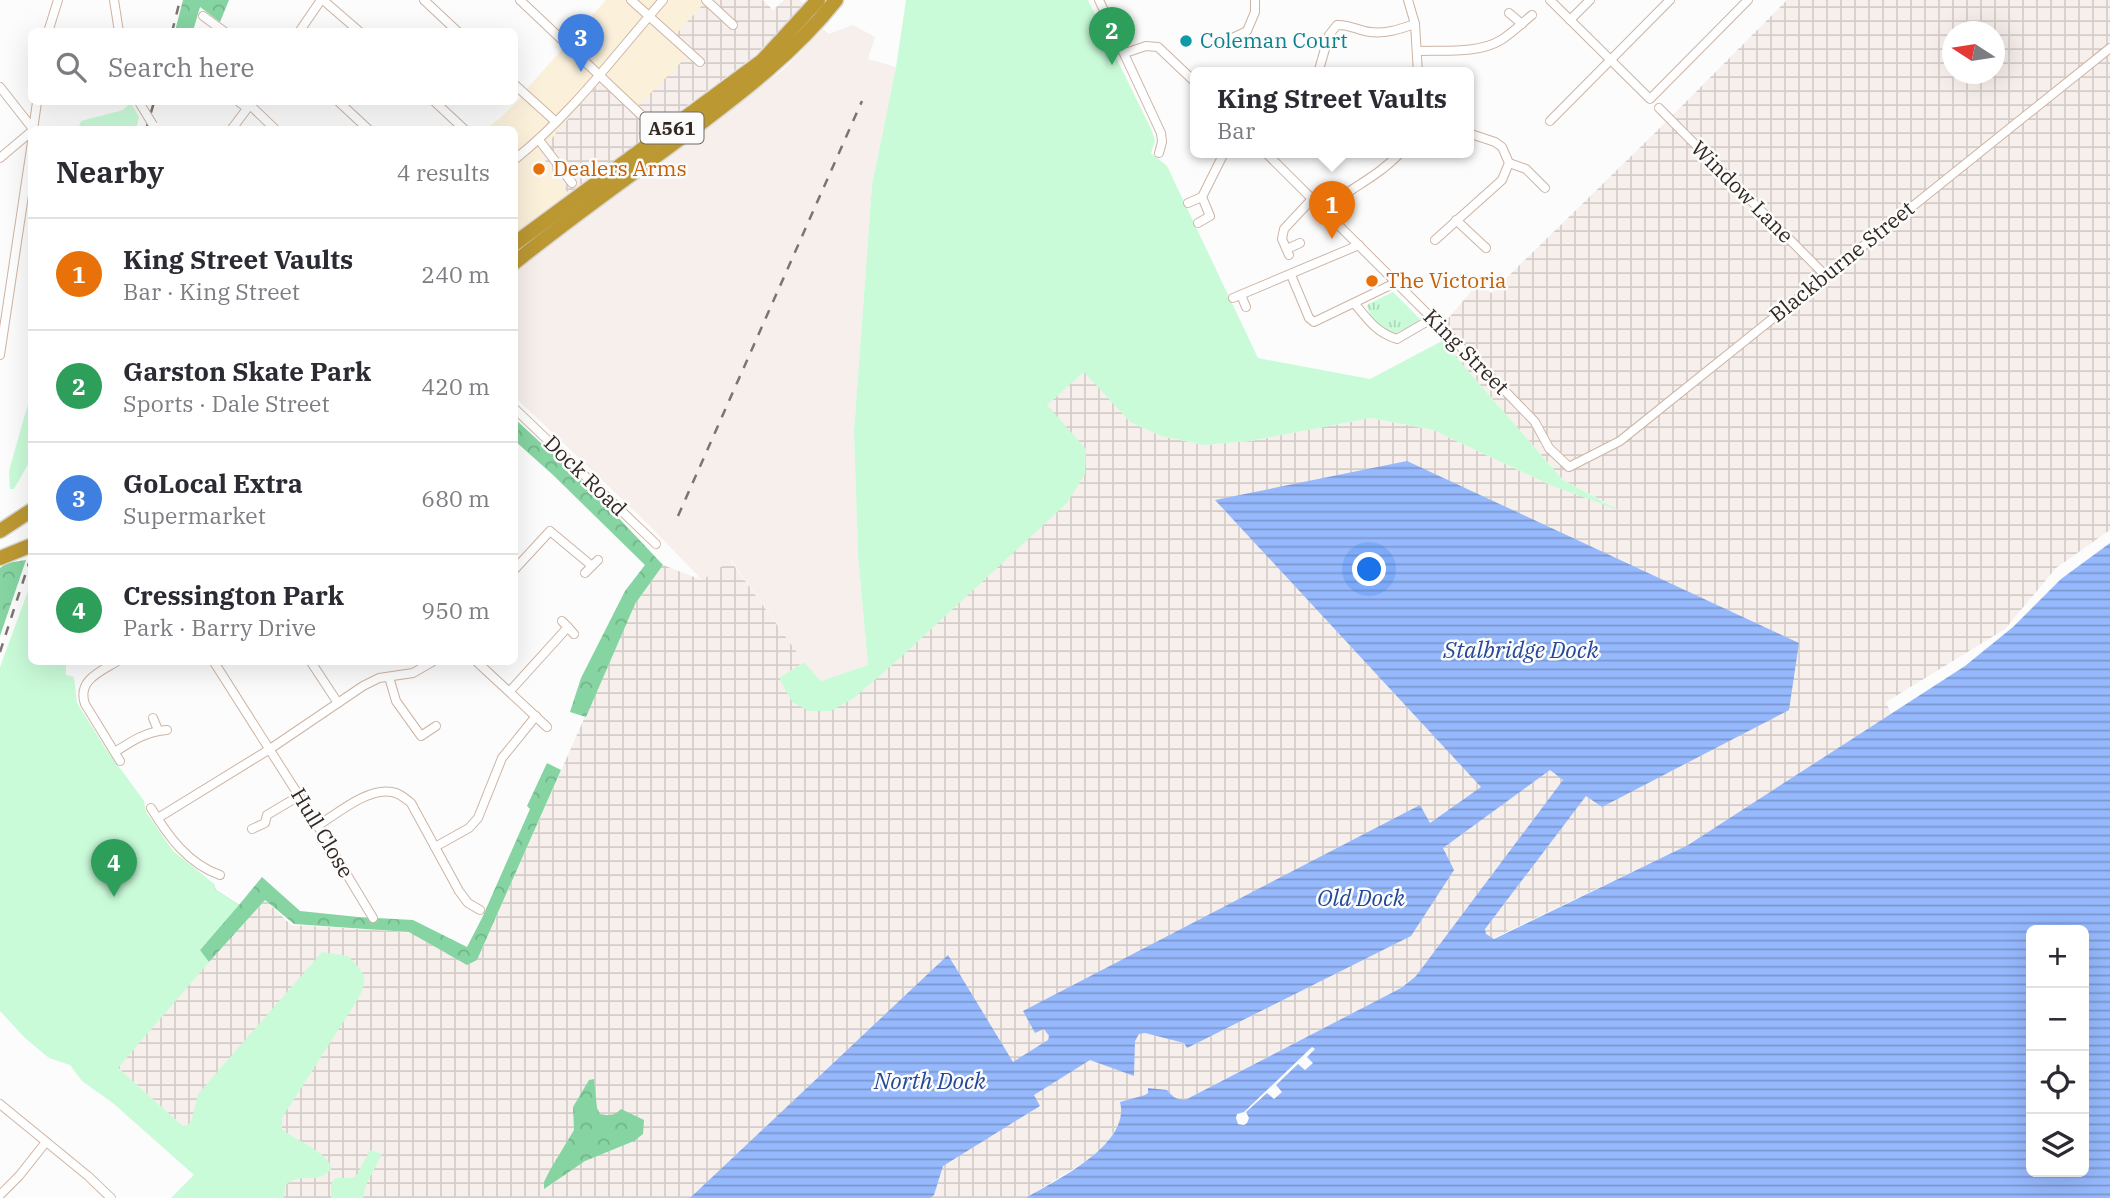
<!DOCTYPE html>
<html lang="en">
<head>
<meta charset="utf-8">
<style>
  :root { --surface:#fff; --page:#f7f7f7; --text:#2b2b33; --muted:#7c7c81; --line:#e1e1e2; --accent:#a02981 }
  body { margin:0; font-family:"IBM Plex Serif",serif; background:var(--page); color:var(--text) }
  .controls { position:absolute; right:21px; bottom:21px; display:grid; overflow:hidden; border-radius:10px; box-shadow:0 7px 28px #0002 }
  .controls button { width:63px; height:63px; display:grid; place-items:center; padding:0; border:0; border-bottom:2px solid var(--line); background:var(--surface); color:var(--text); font:35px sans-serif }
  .compass { position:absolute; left:1942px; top:21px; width:63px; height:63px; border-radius:50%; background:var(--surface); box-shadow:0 7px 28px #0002; rotate:282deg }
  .you { position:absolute; left:1370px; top:570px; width:24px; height:24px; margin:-18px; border:5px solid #fff; border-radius:50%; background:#1a73e8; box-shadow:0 0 0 10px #1a73e833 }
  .badge { display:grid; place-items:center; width:46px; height:46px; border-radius:50%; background:var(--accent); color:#fff; font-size:23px; font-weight:700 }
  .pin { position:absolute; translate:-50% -58px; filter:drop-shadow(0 2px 4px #0008) }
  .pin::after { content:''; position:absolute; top:37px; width:24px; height:21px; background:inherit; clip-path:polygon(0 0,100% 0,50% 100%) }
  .popup { position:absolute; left:1190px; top:67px; width:284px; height:91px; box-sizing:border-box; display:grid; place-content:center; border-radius:10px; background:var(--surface); filter:drop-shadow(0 2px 5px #0005); font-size:23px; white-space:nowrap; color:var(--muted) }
  .popup b { font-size:26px; color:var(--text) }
  .popup::after { content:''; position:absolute; left:50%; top:100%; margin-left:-14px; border:14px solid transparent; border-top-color:var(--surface) }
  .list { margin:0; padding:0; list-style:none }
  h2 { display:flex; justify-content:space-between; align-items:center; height:91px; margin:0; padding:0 28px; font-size:30px }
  h2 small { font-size:23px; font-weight:400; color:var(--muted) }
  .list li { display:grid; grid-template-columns:46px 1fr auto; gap:21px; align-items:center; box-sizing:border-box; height:112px; padding:0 28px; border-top:2px solid var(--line) }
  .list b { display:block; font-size:26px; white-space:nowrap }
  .list p { margin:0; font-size:23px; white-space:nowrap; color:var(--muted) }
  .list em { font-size:23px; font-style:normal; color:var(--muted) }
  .icon { flex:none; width:38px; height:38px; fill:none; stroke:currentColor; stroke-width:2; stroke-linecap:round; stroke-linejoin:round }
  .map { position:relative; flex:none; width:2110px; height:1198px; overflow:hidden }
  .search { position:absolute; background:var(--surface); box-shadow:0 7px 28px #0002; left:28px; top:28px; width:490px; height:77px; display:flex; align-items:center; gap:18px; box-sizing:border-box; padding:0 24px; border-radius:10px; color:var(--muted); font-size:26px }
  .panel { position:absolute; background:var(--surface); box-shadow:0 7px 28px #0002; left:28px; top:126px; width:490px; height:539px; border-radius:10px }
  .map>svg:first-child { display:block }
  .commercial { fill:#fbf1db }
  .industrial { fill:url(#industrial-grid); fill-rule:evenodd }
  .built { fill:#f6efeb }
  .grass { fill:url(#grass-tufts) }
  .forest { fill:url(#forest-crowns) }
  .green { fill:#cafbd9 }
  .water { fill:url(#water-rules); fill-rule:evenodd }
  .pier { fill:#fbfcfb }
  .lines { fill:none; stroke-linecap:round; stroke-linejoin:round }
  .minor-casing { stroke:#ceb4a4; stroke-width:10 }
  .trunk-casing { stroke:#dad8d7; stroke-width:17 }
  .minor { stroke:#fff; stroke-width:8 }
  .trunk { stroke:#bc9833; stroke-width:14 }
  .rail { stroke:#7b7470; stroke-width:2.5; stroke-dasharray:9 9; stroke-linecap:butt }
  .minor-bridge-casing { stroke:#ceb4a4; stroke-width:10; stroke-linecap:butt }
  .minor-bridge { stroke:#fff; stroke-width:8 }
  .culture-dot { fill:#0f9aa8; stroke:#fbfcfb; stroke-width:2.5 }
  .food-dot { fill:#e8710a; stroke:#fbfcfb; stroke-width:2.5 }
  .labels { text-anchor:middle; stroke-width:5; stroke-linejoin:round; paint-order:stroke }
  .shield { fill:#fbfcfb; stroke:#706864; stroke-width:2 }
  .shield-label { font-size:19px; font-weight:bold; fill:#342923 }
  .culture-label { font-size:21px; fill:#0d838f; stroke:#fbfcfb; text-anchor:start }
  .food-label { font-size:21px; fill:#c56008; stroke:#fbfcfb; text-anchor:start }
  .street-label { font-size:21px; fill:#342923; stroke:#fbfcfb }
  .water-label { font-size:23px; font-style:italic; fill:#254998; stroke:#fbfcfb }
</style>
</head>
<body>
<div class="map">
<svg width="2110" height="1198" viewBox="0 0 2110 1198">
  <defs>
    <pattern id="industrial-grid" width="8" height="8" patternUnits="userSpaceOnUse" patternTransform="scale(1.75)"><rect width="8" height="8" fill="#f6efeb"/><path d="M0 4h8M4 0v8" fill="none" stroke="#d4cdc9"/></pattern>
    <pattern id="grass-tufts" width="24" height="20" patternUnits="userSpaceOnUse" patternTransform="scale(1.75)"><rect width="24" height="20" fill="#cafbd9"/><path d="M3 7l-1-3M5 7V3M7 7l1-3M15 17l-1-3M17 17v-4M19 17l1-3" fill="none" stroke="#aed7ba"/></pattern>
    <pattern id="forest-crowns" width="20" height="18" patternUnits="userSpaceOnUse" patternTransform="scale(1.75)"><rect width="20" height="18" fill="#85d4a1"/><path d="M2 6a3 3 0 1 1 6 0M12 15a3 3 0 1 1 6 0" fill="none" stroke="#73b68a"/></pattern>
    <pattern id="water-rules" width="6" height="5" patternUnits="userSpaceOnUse" patternTransform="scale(1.75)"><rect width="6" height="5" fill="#96b9fe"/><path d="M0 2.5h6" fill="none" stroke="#7b96cd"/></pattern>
  </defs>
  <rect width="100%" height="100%" fill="#fbfcfb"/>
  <path class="commercial" d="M606 0H707L676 34 693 50 633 113 600 83 570 193 515 236 514 130H484L498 120 525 94 524 92Z"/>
  <g class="industrial">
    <path d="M707 0H763L773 10 784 0H800L806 5 752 58 659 126 638 106 693 50 676 34Z"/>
    <path d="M1787 0H2110V530L2056 568 2005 629 1886 702 1891 714 1688 845 1416 975 1401 988 1187 1099 1180 1101 1148 1089V1093L1145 1095 1121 1102 1122 1111 1120 1123 1106 1144 1089 1159 1026 1198H263L117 1067 192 980 265 900 291 925 409 932 467 964 477 960 635 604 663 565 702 580 730 560 804 662 780 678 854 698 1047 405 1085 371 1130 422 1161 436 1204 445 1250 441 1371 418 1433 430 1550 485 1615 507 1563 480 1442 341 1446 321 1479 282 1491 293 1663 125ZM1952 32H1994V74H1952Z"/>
    <path d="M600 82 653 132 569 194 540 153 560 128Z"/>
  </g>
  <path class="built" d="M853 25 875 37 868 59 896 67 872 185 854 431 858 556 868 665 821 681 804 662 731 560 702 580 648 524 515 397V273L544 248 783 70 823 29 829 34Z"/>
  <path class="grass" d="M1393 292 1420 319 1415 325 1394 334 1378 327 1368 316 1370 314 1367 307 1368 304Z"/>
  <g class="forest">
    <path d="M183 0H229L220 22 200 7 193 31H175Z"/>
    <path d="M515 419 597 495 663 565 635 604 586 717 570 712 581 678 625 591 645 565 552 474 515 441Z"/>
    <path d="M26 560 0 636V568L7 563Z"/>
    <path d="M547 763 561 770 477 960 467 965 409 932 294 924 265 900 209 962 199 951 231 913 210 892 213 883 216 890 239 905 262 877 300 911 358 917 413 920 467 947 482 918 530 809 527 806Z"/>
    <path d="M594 1079 597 1108 600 1114C608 1116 614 1116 621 1109L644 1120 643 1134 634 1141 585 1161 544 1189V1182L550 1170 574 1130 573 1107 589 1080Z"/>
  </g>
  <g class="green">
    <path d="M906 0H1088L1152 131 1155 141 1151 153 1167 166 1258 358 1370 379 1442 341 1563 480 1621 511 1550 485 1433 430 1371 418 1250 441 1204 445 1161 436 1130 422 1084 372 1047 405 1086 449 1085 474 1067 503 900 658 854 698 831 711H809L792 702 779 678 804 662 821 681 868 665 858 556 854 431 872 185 896 67Z"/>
    <path d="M131 103 139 117 136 129H78L81 121 123 110Z"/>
    <path d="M31 393V459L14 489H10L9 471Z"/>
    <path d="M31 583 32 662H66V675L74 677 77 703 106 749 144 801 146 812 173 851 213 883 216 890 239 905 200 950 209 962 118 1068 184 1127 191 1122 198 1094 322 952 348 956C364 973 370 977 358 999L282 1118V1129C296 1141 325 1150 332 1168 317 1187 300 1170 285 1186L284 1198H171L194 1175 114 1104 82 1081 70 1065 49 1058 25 1038 0 1011V667Z"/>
    <path d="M370 1150 382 1154 366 1185 363 1198H331V1184L335 1178H352L356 1176Z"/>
  </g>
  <path class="water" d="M1407 461 1799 643 1789 710 1602 807 1586 796 1485 929 1486 934 1494 939 1688 845 1965 666 2013 627 2061 579 2110 543V1198H1026C1056 1180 1131 1145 1120 1102L1145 1095 1148 1093V1088L1167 1090C1173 1097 1177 1101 1187 1099L1401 988 1416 976 1563 780 1550 770 1443 848 1454 870 1411 936 1187 1048 1184 1043 1145 1033 1139 1034 1135 1041 1134 1076 1090 1060 1034 1095 1040 1106 943 1166 934 1195 930 1198H690L948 955 1013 1062 1048 1040 1049 1036 1044 1029 1035 1033 1023 1011 1420 805 1430 823 1481 787 1215 500ZM2031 930H2084V1172H2031Z"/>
  <path class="pier" d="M1312 1047 1315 1049 1307 1057 1313 1063 1305 1070 1298 1064 1276 1085 1282 1092 1274 1099 1267 1093 1246 1112 1249 1118 1247 1123 1244 1125 1238 1124 1236 1118 1237 1114 1244 1112Z"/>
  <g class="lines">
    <g class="minor-casing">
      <g id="minor">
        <path d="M114 0 119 32"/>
        <path d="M323 0 360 32"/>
        <path d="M424 0 458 32"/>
        <path d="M520 0 655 128"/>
        <path d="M631 0 700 62"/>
        <path d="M706 0 733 25"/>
        <path d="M1099 0 1161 133 1162 142 1159 153"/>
        <path d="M1408 0 1415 24 1418 73"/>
        <path d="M1550 0 1650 99 1748 0"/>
        <path d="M1509 13 1522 24"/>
        <path d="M203 16 225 32"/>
        <path d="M1570 20 1590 0"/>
        <path d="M48 32 58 0"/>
        <path d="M299 32 321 0"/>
        <path d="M1228 40 1247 31 1255 12V0"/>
        <path d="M1418 51C1444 50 1478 54 1501 40 1512 33 1522 23 1532 15"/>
        <path d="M1125 53 1146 46 1158 47 1196 83"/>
        <path d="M1318 73 1329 35 1337 25C1349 24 1359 31 1370 32 1386 34 1400 29 1415 24"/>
        <path d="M514 84 555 121"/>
        <path d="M0 87 33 129"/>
        <path d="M239 102 247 108"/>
        <path d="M339 102 369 130"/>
        <path d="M435 102 465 130"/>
        <path d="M250 105 276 130"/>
        <path d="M1659 108 1825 275"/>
        <path d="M1550 121 1670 0"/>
        <path d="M33 130 37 102"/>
        <path d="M231 130 252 102"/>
        <path d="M539 140 572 183"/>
        <path d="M1266 153 1508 394 1535 422 1549 448 1569 467 1620 441 2110 48"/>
        <path d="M0 158 32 131"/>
        <path d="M514 160C571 115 615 55 663 0"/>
        <path d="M1509 163 1526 169 1545 188"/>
        <path d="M1188 203 1202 197"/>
        <path d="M1324 210C1348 189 1378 177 1400 153"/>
        <path d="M1456 220 1486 248"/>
        <path d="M1198 223 1210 216 1202 197 1224 153"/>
        <path d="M1435 240 1502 180 1509 163 1502 147 1495 142 1468 133"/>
        <path d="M1287 249 1300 243"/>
        <path d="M1289 255 1282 239 1284 229 1312 199"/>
        <path d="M1291 275 1309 318 1314 322 1397 282"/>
        <path d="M1241 295 1246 307"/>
        <path d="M1233 298 1359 245"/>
        <path d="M1355 304C1368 320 1377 333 1397 339L1433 318"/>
        <path d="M0 355 32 142"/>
        <path d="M514 408 656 544"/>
        <path d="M514 570 550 531 592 566"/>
        <path d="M585 573 598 560"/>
        <path d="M562 621 574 634"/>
        <path d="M116 662C99 672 77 681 85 704L120 761"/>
        <path d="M214 662 308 810 373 918"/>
        <path d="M311 662 338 703"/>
        <path d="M477 662 547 727"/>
        <path d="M389 677 396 701 421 736 436 726"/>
        <path d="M510 691 568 627"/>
        <path d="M153 718 158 730"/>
        <path d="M115 752C132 741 147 731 167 730"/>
        <path d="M151 808C168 836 188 864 220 875"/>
        <path d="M158 818 270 749 363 686 379 678 413 673 432 662"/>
        <path d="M317 826C337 814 368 787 392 792 399 793 405 798 411 803L459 891 468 903 480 910"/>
        <path d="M252 829 265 823 267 815 299 796"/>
        <path d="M435 847 469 828 478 818 502 758 536 716"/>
        <path d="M0 1104 88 1176 111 1198"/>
        <path d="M0 1195 19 1176 46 1142"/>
      </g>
    </g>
    <g class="trunk-casing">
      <g id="trunk">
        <path d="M514 244 762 61 818 0"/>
        <path d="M514 263C571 217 631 175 689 132 742 92 795 52 836 0"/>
        <path d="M0 531 32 510"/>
        <path d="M0 558 32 545"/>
      </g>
    </g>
    <use href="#minor" class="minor"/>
    <use href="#trunk" class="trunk"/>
    <g class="rail">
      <path d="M172 32 180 0"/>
      <path d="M146 130 154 102"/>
      <path d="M678 516 862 101"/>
      <path d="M0 652 32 554"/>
    </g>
    <g class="minor-bridge-casing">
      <path id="minor-bridge" d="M139 102 153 125"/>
    </g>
    <use href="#minor-bridge" class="minor-bridge"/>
  </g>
  <circle class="culture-dot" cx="1186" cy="41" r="7"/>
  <g class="food-dot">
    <circle cx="539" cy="169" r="7"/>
    <circle cx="1372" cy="281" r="7"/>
  </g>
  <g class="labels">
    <rect class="shield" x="640.5" y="112.5" width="63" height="31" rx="5"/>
    <g class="shield-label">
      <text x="672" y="135">A561</text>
    </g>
    <g class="culture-label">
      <text x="1200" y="48">Coleman Court</text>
    </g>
    <g class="food-label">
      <text x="553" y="176">Dealers Arms</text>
      <text x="1386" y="288">The Victoria</text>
    </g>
    <g class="street-label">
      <text transform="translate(1742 192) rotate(45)" y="7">Window Lane</text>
      <text transform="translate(1842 262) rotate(-39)" y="7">Blackburne Street</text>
      <text transform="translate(1466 352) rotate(45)" y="7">King Street</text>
      <text transform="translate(585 476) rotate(44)" y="7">Dock Road</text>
      <text transform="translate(322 833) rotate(59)" y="7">Hull Close</text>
    </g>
    <g class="water-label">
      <text x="1521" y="658">Stalbridge Dock</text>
      <text x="1361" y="906">Old Dock</text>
      <text x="930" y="1089">North Dock</text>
    </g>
  </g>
</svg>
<div class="controls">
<button>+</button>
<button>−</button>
<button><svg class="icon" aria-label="locate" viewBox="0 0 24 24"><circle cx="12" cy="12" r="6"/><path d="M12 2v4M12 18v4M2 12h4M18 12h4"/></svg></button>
<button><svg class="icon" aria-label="layers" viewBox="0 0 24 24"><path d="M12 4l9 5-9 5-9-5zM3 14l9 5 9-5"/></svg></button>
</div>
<svg class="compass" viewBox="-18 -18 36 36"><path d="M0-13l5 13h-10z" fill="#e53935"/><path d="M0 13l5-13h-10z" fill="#7c7c81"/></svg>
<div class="you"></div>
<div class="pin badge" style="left:1332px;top:239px;background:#e8710a">1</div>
<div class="popup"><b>King Street Vaults</b>Bar</div>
<div class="pin badge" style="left:1112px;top:65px;background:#2e9e5b">2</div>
<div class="pin badge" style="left:581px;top:72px;background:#3f7fe0">3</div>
<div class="pin badge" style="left:114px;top:897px;background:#2e9e5b">4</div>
<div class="search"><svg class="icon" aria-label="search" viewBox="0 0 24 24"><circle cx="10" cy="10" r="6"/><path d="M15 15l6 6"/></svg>Search here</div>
<section class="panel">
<h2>Nearby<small>4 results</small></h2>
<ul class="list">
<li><span class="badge" style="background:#e8710a">1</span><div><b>King Street Vaults</b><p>Bar · King Street</p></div><em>240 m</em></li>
<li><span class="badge" style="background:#2e9e5b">2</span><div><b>Garston Skate Park</b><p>Sports · Dale Street</p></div><em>420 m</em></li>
<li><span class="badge" style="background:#3f7fe0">3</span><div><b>GoLocal Extra</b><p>Supermarket</p></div><em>680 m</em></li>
<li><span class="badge" style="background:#2e9e5b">4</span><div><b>Cressington Park</b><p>Park · Barry Drive</p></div><em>950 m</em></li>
</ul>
</section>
</div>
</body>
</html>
